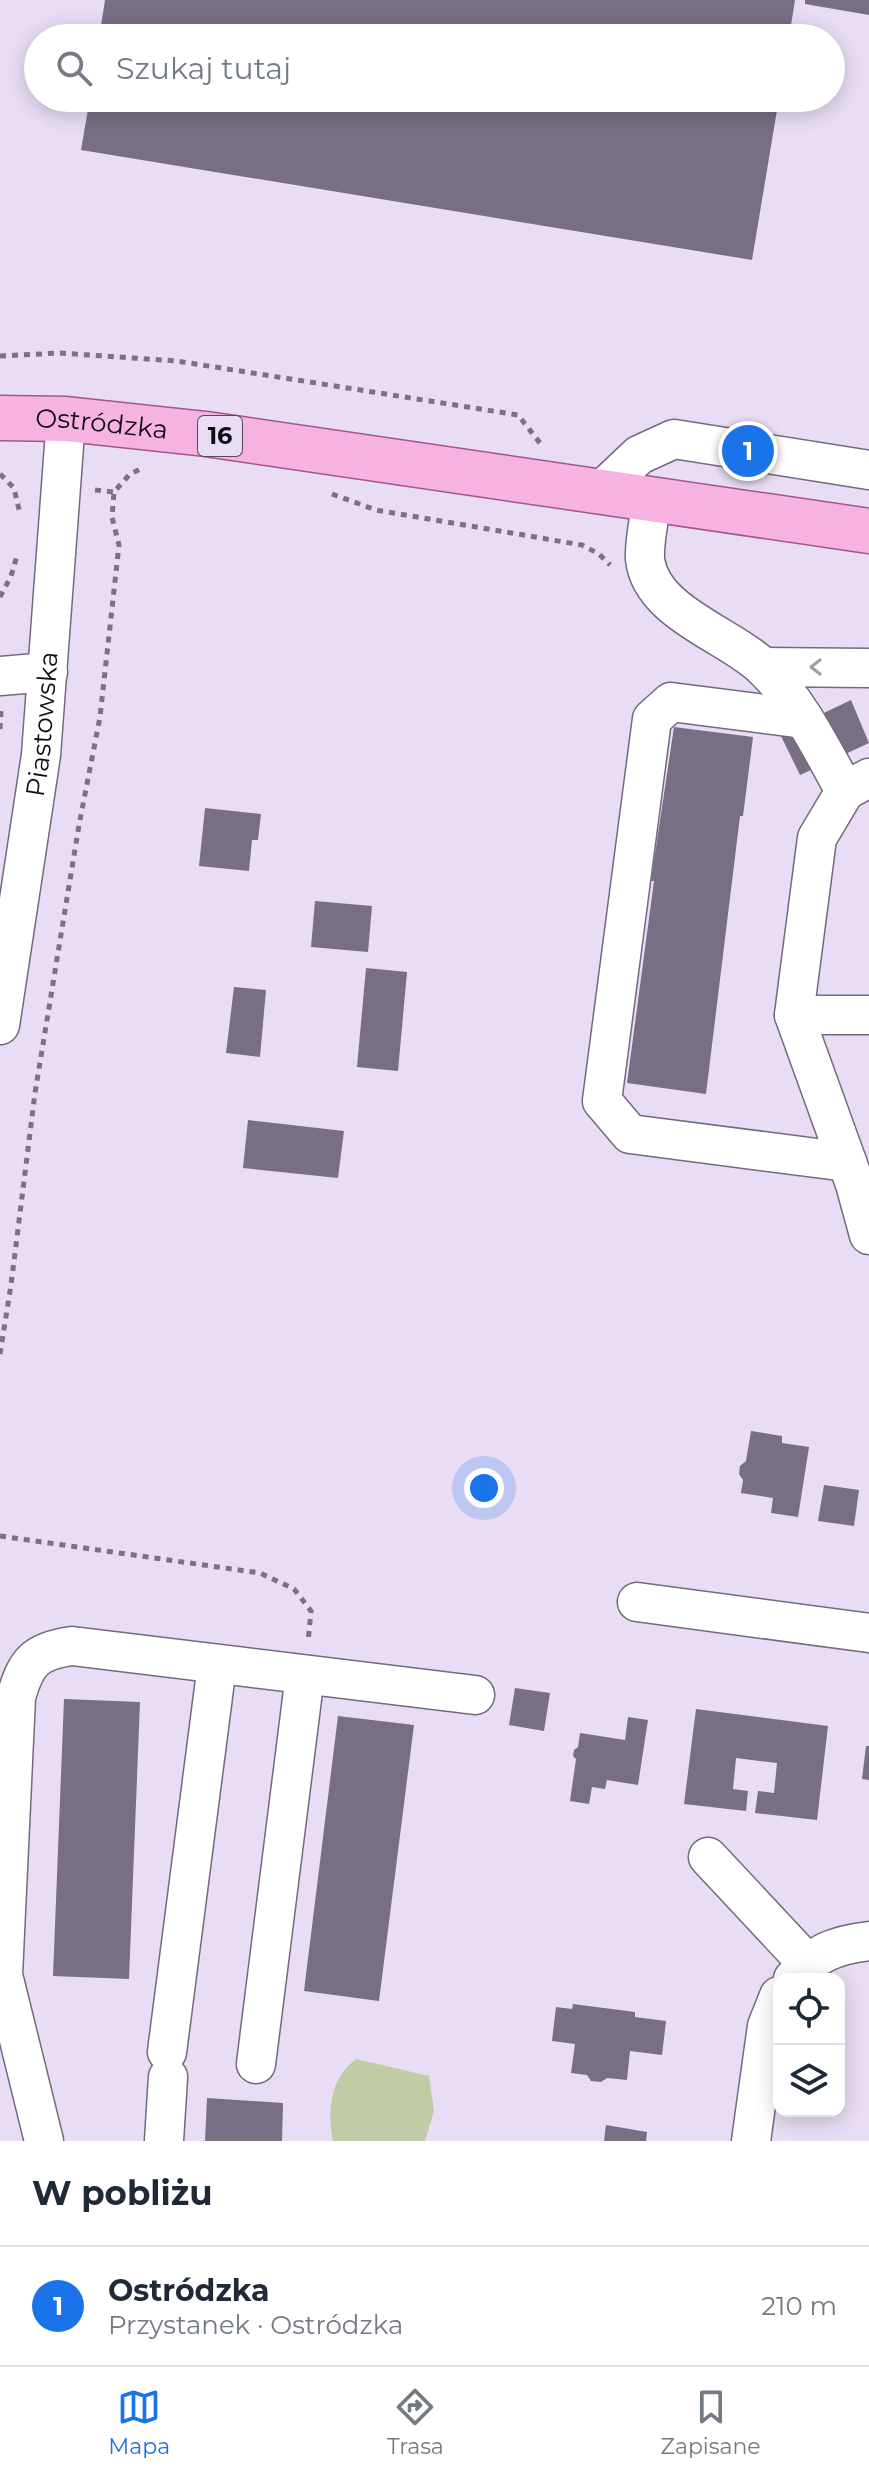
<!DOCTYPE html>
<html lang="pl">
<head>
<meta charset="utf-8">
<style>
  :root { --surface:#fff; --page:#f2f2f3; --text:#1f2937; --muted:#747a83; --line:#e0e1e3; --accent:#1a73e8 }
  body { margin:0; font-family:Montserrat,sans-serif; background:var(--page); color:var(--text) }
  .controls { position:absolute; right:24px; bottom:24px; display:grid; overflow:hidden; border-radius:16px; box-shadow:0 4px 20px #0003 }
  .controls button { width:72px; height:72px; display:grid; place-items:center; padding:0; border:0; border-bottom:2px solid var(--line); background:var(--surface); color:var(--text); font:40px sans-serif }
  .you { position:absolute; left:484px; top:1488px; width:28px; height:28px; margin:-20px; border:6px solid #fff; border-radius:50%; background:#1a73e8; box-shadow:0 0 0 12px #1a73e833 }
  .badge { display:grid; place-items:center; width:52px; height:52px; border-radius:50%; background:var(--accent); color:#fff; font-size:26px; font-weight:700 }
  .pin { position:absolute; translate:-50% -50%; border:4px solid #fff; box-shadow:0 2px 8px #0006 }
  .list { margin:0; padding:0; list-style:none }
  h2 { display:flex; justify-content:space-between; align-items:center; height:104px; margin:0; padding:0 32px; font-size:34px }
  h2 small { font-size:26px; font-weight:400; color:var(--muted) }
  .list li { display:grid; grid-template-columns:52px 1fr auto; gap:24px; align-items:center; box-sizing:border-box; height:120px; padding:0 32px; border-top:2px solid var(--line) }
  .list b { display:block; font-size:30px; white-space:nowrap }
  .list p { margin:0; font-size:26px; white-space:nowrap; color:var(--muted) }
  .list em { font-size:26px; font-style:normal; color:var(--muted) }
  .icon { flex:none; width:44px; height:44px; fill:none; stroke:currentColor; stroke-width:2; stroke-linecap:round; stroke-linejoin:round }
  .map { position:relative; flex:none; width:869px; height:2141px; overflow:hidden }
  .search { position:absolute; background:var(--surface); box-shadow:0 4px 20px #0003; left:24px; right:24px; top:24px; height:88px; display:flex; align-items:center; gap:20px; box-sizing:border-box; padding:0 28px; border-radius:44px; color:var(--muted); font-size:30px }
  .sheet { height:224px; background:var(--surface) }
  nav { display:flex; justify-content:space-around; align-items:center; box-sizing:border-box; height:112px; border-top:2px solid var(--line); background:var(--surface); font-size:22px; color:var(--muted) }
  nav a { display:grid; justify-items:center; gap:4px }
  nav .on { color:var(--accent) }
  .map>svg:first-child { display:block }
  .green { fill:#c1cba5 }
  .building { fill:#796f84 }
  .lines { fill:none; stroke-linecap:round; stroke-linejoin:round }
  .minor-casing { stroke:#736a7e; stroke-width:41 }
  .major-casing { stroke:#a1578d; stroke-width:47 }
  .path { stroke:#797281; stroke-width:5; stroke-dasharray:6 6; stroke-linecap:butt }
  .minor { stroke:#fff; stroke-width:38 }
  .major { stroke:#f5b2e2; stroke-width:44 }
  .oneway { stroke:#a09ea1 }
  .labels { text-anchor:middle; stroke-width:7; stroke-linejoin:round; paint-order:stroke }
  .shield { fill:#e8ddf4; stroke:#524b58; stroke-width:2 }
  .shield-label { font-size:24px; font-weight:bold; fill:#110d15 }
  .street-label { font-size:26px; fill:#110d15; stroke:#e8ddf4 }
</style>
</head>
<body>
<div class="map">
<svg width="869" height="2141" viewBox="0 0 869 2141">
  <rect width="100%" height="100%" fill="#e8ddf4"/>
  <path class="green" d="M356 2059 429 2076 434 2111 425 2141H333C327 2110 330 2079 356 2059Z"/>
  <g class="building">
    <path d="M105 0H795L789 38H99Z"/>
    <path d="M805 0H869V15L805 4Z"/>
    <path d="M90 98H779L752 260 81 150Z"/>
    <path d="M851 700 869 743 800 775 780 734Z"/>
    <path d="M674 727 753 737 743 816H740L706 1094 627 1083 654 881H651Z"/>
    <path d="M205 808 261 814 258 840H252L249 871 199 866Z"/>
    <path d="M315 901 372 906 368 952 311 947Z"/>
    <path d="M366 968 407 972 398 1071 357 1067Z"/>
    <path d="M234 987 266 990 260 1057 226 1053Z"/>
    <path d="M248 1120 344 1131 338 1178 243 1168Z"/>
    <path d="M751 1431 782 1436V1443L809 1447 798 1517 771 1513 773 1498 741 1493 743 1480 739 1474 740 1466 746 1461Z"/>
    <path d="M824 1485 859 1490 854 1526 818 1521Z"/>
    <path d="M515 1688 550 1693 544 1731 509 1725Z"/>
    <path d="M64 1699 140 1702 129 1979 53 1976Z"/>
    <path d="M696 1709 828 1726 817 1820 755 1813 758 1791 774 1793 777 1763 736 1758 733 1789 748 1791 746 1811 684 1804Z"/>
    <path d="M338 1716 414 1725 379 2001 304 1991Z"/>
    <path d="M628 1717 648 1720 638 1785 607 1780 605 1789 592 1787 589 1804 570 1801 576 1759 573 1756 574 1750 578 1747 580 1733 625 1740Z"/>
    <path d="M866 1746H869V1780L862 1779Z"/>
    <path d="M573 2004 635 2012V2017L666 2021 662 2055 630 2051 627 2080 607 2078 601 2082 591 2081 587 2075 571 2073 575 2044 552 2041 556 2007 572 2009Z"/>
    <path d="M207 2098 283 2103 282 2141H205Z"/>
    <path d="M606 2125 647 2132 646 2141H604Z"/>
  </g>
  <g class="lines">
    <g class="minor-casing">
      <g id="minor">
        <path d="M601 491 639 455 674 439 869 470"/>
        <path d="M652 498C650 517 644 540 645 559 651 613 729 634 764 668 799 702 821 748 845 791"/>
        <path d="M763 667 869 668"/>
        <path d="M0 676 48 672"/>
        <path d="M804 719 671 702 652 719 602 1101 630 1134 847 1162"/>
        <path d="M869 778 845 791 817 838 794 1015 855 1184 869 1235"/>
        <path d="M794 1015H869"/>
        <path id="s1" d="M0 1025 41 755 66 419"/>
        <path d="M637 1602 869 1633"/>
        <path d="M708 1857 807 1963"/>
        <path d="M793 1979C815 1953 835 1945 869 1941"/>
        <path d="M167 2052 217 1665"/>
        <path d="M256 2064 305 1675"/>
        <path d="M44 2141 3 1975 16 1697C26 1662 35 1651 72 1646L475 1695"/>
        <path d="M164 2141 168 2077"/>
        <path d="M751 2141 767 2026 779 1996"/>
      </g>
    </g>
    <g class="major-casing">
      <g id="major">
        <path id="s2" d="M0 418 66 419 206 434 869 531"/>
      </g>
    </g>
    <g class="path">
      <path d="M0 356 60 353 177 361 518 415 540 443"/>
      <path d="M0 474 14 488 20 514"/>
      <path d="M95 490 114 492"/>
      <path d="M332 494 376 510 582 545 599 554 610 565"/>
      <path d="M0 597 11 576 17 556"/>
      <path d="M0 729 1 711"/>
      <path d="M0 1354 11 1285 35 1093 79 825 100 717 119 545 112 517 114 492 130 474 143 468"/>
      <path d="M0 1536 260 1573 294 1589 311 1611 308 1642"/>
    </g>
    <use href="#minor" class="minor"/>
    <use href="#major" class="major"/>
  </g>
  <defs><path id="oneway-chevron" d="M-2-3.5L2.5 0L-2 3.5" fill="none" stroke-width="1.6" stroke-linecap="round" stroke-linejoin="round" transform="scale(2)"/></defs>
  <use class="oneway" href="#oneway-chevron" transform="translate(816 667) rotate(180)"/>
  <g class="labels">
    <rect class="shield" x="198" y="416" width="44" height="40" rx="6"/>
    <g class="shield-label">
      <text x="220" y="444">16</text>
    </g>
    <g class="street-label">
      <text dy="9" stroke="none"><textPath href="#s2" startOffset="102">Ostródzka</textPath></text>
      <text dy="9" stroke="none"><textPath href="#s1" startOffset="304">Piastowska</textPath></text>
    </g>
  </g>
</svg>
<div class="controls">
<button><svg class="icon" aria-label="locate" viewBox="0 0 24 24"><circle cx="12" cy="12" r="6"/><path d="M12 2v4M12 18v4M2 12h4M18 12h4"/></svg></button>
<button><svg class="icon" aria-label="layers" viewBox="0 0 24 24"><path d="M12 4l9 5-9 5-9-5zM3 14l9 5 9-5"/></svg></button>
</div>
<div class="you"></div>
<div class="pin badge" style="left:748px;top:451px">1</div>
<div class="search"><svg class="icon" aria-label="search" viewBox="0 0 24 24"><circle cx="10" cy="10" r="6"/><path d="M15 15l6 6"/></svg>Szukaj tutaj</div>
</div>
<section class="sheet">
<h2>W pobliżu<small></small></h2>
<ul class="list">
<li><span class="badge">1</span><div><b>Ostródzka</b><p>Przystanek · Ostródzka</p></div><em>210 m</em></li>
</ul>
</section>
<nav>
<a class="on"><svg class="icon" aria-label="map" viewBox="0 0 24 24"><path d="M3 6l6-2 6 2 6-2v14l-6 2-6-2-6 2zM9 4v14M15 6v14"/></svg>Mapa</a>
<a><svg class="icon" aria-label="directions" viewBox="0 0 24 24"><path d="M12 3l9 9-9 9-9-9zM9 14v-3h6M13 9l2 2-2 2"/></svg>Trasa</a>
<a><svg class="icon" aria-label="saved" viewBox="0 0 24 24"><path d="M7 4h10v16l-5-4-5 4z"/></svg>Zapisane</a>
</nav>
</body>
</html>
